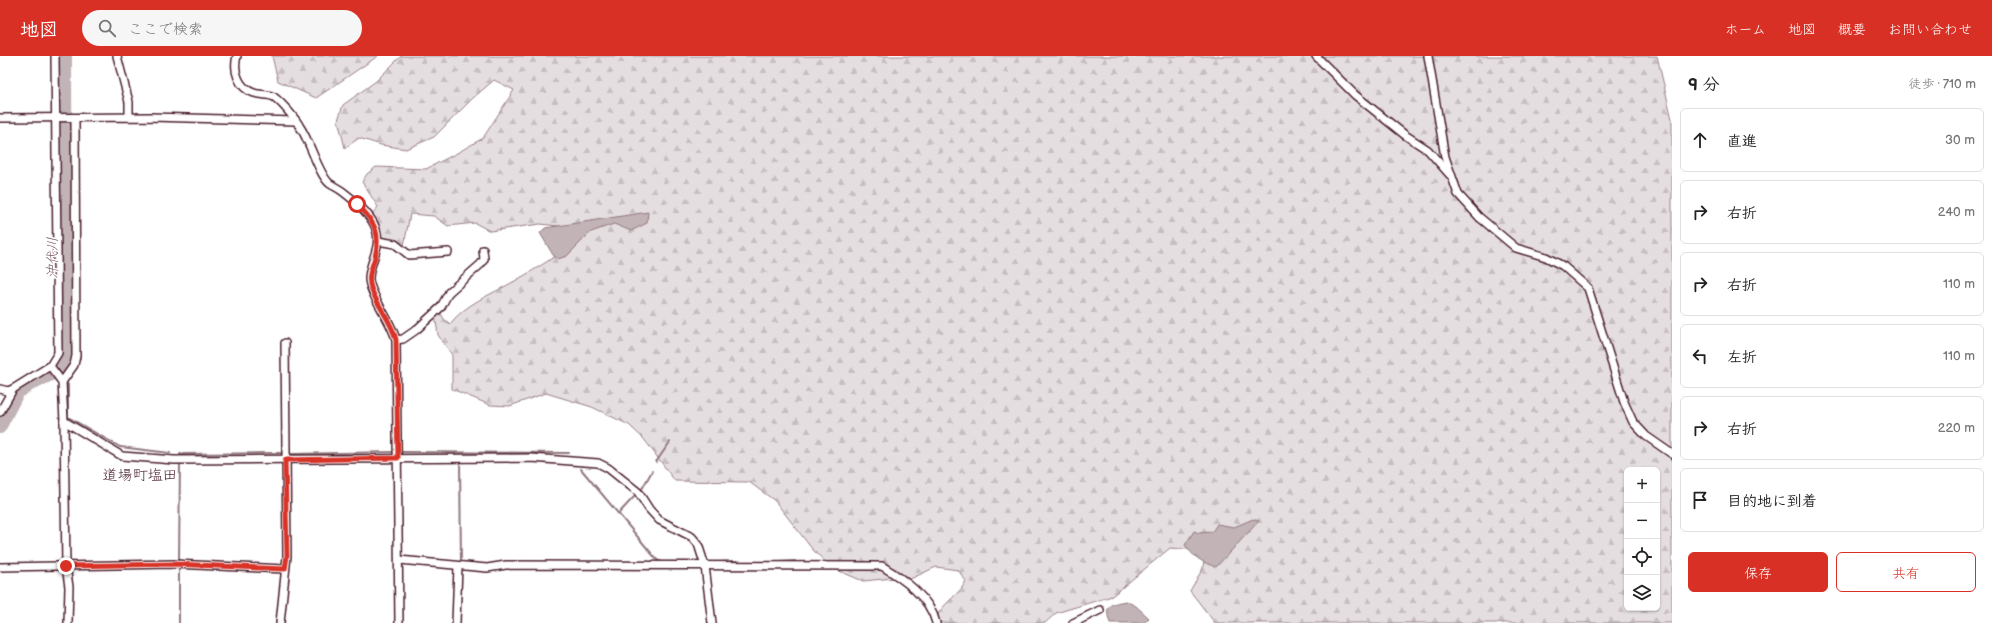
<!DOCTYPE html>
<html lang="ja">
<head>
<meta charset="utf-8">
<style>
  :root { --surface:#fff; --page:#f6f6f6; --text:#222; --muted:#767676; --line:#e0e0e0; --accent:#d93025 }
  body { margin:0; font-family:"Balsamiq Sans","Klee One",sans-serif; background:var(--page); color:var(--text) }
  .controls { position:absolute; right:12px; bottom:12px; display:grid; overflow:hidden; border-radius:6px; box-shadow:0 1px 3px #0004 }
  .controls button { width:36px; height:36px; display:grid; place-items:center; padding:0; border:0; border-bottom:1px solid var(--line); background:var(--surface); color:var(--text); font:20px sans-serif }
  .stop { position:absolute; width:12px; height:12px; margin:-9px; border:3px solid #d93025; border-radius:50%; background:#fff }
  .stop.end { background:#d93025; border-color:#fff; box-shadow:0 1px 4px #0008 }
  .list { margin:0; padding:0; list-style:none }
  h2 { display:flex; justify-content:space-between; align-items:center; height:52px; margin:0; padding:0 16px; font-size:17px }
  h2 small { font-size:13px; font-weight:400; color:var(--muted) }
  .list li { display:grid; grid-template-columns:26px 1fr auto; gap:12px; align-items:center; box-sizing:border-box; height:64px; margin:0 8px 8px; padding:0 8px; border:1px solid var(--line); border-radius:6px }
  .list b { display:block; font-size:15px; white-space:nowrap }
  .list em { font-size:13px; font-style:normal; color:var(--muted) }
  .actions { display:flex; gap:8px; padding:12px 16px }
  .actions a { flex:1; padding:9px 0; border:1px solid var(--accent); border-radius:6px; text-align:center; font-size:14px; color:var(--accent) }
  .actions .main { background:var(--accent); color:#fff }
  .icon { flex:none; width:22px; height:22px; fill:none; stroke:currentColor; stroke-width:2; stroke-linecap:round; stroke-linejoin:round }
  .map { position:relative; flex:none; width:1672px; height:567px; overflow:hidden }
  header { display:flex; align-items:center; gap:24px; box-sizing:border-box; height:56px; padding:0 20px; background:var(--accent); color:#fff }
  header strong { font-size:19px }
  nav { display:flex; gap:22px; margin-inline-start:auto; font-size:14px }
  .search { width:280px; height:36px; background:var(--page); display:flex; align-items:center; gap:10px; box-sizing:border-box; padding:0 14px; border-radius:22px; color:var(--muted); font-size:15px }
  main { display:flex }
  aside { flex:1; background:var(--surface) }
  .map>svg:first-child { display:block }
  .forest { fill:url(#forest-firs); stroke:#987e86; fill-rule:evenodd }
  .water { fill:#c1b3b6; stroke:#91787e }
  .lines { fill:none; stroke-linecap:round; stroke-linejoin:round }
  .stream { stroke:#91787e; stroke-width:2 }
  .river { stroke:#c1b3b6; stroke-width:12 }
  .minor-casing { stroke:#4a1f2b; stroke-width:10 }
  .minor { stroke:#fff; stroke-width:7 }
  .route { stroke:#d93025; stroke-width:5 }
  .labels { text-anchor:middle; stroke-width:3; stroke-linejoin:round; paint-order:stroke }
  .water-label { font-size:14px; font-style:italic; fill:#74535c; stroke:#fff }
  .quarter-label { font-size:15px; fill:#4a1f2b; stroke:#fff }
</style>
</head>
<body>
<header>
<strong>地図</strong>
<div class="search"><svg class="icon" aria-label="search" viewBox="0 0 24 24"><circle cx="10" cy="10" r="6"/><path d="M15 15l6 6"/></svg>ここで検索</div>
<nav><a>ホーム</a><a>地図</a><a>概要</a><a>お問い合わせ</a></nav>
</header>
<main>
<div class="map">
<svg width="1672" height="567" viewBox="0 0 1672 567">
  <defs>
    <pattern id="forest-firs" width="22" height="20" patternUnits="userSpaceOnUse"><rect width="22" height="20" fill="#e5dee0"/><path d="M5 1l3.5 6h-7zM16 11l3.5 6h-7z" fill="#c6bec0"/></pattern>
  </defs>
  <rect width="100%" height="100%" fill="#fff"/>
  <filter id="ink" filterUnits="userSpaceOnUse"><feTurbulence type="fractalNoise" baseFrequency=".025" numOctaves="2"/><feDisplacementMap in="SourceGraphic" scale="8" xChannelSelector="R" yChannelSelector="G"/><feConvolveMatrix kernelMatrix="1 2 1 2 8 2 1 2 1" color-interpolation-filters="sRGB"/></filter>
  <g filter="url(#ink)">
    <g class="forest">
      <path d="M272 0H378L316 42 278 25Z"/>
      <path d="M401 0H1657L1672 63V567H1215L1190 535 1203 512 1205 495 1170 492 1112 540 1056 557 1045 567H939L938 558C946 545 959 539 966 525L958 514 936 511 908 524 894 522 863 525 832 512 813 494 775 445 749 426 675 425 644 383 629 369 592 351 546 337 510 350 490 349 452 333V299L438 279 435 259 440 256 444 263 450 268C465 248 492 238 513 226 538 212 561 197 583 181L577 172 540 168 490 175 475 167 448 170 434 160 410 158 404 190 380 183 371 159 378 151 362 126 367 118 376 111 426 113 457 97 483 82 514 34 494 24 473 42 434 81 406 93 381 89 359 82 345 92 338 64 343 49 376 25ZM1627 414H1657V552H1627Z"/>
    </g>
    <g class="water">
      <path d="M648 156 647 167 631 175 614 168 591 176 567 200 558 203 553 199 540 177 545 172Z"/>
      <path d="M1253 463 1259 465 1216 511C1203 507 1192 500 1185 489L1194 475 1199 477 1212 476 1217 468 1234 471Z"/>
      <path d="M1126 545 1136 550 1149 562 1144 567H1110C1104 549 1109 548 1126 545Z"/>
    </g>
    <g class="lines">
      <g class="stream">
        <path d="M60 315 63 321"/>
        <path d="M66 325 68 329V361L120 391 170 397"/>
        <path d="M401 396 569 397"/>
        <path d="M180 398 283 397"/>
        <path d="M289 398 394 396"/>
        <path d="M460 404 461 508"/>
        <path d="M656 406 670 386"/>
        <path d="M581 413 657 504 662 506"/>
        <path d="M642 433 652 415"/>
        <path d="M619 457 634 441"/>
        <path d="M179 506 180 406"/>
        <path d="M719 506 736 505 740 507"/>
        <path d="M751 506H771"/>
        <path d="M779 506 795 505"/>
        <path d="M179 510V567"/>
        <path d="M460 567V540"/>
      </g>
      <path class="river" d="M0 372 18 337 32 328 60 315 67 301 66 0"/>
      <g class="minor-casing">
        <g id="minor">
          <path d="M117 0 129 46V61"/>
          <path d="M237 0C233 14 238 32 254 37 260 39 269 38 274 41 281 46 296 63 300 71 310 85 318 117 329 127 333 130 338 132 342 135 354 144 371 158 376 173 382 192 369 206 369 223 370 240 392 265 396 284L399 567"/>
          <path d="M1316 0 1355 39 1405 79 1428 94 1450 119"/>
          <path d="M1428 0 1445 101 1458 138 1479 161 1516 192 1546 201 1563 210 1588 232 1624 346 1633 366 1646 380 1672 398"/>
          <path d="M0 62 151 61 296 65"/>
          <path d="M378 185 395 188 409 199 448 196"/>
          <path d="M396 284 403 283 416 274 441 251 449 236 481 208 484 203 483 194"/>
          <path d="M50 310 62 326 64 365 66 510 69 531 68 567"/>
          <path d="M62 326 74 309 76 300 75 62"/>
          <path d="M0 333 8 335 13 333"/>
          <path d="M0 356 13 333 50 310 58 297 55 0"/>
          <path d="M64 365 122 400 174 404 531 402 598 407 608 412 638 436 649 453 659 464 692 481 698 488 705 510 712 567"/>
          <path d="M399 504 487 512 506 509 882 510C903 523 930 541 936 567"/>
          <path d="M0 511 174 508 285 513"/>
          <path d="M280 567 287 500 285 287"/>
          <path d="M456 567 458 510"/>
          <path d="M1073 567 1100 554"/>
        </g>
      </g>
      <use href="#minor" class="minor"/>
    </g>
  </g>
  <g class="lines" filter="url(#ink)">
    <path class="route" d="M66 510 174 508 285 513 287 500 285 404 398 402 396 284C392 265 377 250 371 232 368 223 370 216 373 208 382 180 377 168 357 148"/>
  </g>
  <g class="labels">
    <g class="water-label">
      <text transform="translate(52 202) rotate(-90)" y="5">沖代川</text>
    </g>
    <g class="quarter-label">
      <text x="140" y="424">道場町塩田</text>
    </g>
  </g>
</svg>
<div class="controls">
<button>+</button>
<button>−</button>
<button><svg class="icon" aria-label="locate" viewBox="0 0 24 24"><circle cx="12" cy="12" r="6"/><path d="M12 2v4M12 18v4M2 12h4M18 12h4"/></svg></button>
<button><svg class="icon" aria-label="layers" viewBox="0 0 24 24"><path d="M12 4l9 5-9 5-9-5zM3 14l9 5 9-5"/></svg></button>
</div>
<div class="stop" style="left:357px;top:148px"></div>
<div class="stop end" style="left:66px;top:510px"></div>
</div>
<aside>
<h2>9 分<small>徒歩 · 710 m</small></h2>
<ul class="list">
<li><svg class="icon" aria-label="ahead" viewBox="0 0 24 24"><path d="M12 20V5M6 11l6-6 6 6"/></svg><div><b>直進</b></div><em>30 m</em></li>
<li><svg class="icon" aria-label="right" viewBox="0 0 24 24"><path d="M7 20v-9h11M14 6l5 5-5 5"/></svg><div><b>右折</b></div><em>240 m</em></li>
<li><svg class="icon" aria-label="right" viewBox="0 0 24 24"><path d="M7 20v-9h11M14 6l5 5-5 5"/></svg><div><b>右折</b></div><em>110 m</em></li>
<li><svg class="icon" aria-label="left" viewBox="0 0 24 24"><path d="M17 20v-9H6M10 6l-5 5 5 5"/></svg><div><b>左折</b></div><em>110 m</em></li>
<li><svg class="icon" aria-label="right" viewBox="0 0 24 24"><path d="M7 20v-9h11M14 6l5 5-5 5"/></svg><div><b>右折</b></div><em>220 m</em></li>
<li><svg class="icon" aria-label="arrive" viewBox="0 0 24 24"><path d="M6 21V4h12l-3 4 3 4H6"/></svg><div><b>目的地に到着</b></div></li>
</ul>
<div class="actions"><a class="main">保存</a><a>共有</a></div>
</aside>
</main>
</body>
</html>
